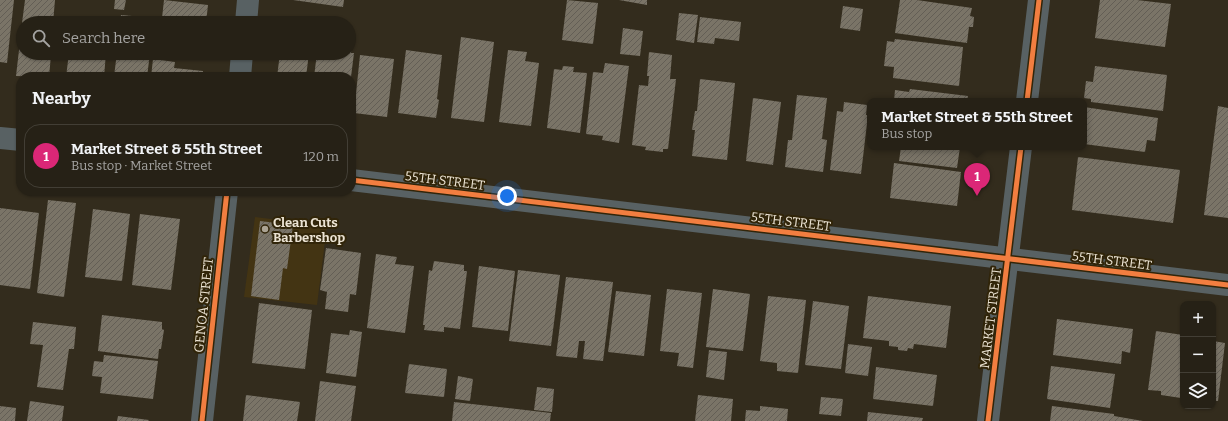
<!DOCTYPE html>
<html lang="en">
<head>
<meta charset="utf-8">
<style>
  :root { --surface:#262116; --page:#322e23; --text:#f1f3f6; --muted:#a4a3a1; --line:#423e35; --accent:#db2777 }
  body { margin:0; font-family:Bitter,serif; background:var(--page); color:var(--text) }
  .controls { position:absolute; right:12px; bottom:12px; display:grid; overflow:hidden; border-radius:8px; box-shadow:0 1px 3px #0004 }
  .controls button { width:36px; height:36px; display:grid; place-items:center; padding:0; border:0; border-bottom:1px solid var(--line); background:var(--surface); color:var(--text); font:20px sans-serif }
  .you { position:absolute; left:507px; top:196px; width:14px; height:14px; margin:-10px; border:3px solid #fff; border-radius:50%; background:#1a73e8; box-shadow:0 0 0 6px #1a73e833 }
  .badge { display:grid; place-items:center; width:26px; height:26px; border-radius:50%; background:var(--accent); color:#fff; font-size:13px; font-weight:700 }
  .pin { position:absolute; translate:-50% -33px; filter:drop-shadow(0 1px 2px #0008) }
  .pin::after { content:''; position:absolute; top:21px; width:14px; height:12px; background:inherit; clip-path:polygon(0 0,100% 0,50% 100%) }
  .popup { position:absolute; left:867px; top:98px; width:220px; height:52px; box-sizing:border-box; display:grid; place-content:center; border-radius:8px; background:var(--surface); filter:drop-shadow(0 1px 3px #0005); font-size:13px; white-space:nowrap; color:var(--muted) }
  .popup b { font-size:15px; color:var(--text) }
  .popup::after { content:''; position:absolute; left:50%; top:100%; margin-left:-8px; border:8px solid transparent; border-top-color:var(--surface) }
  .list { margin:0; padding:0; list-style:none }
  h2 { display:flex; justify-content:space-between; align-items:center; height:52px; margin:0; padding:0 16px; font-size:17px }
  h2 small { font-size:13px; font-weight:400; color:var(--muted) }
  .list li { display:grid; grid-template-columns:26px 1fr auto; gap:12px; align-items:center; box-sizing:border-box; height:64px; margin:0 8px 8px; padding:0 8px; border:1px solid var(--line); border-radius:16px }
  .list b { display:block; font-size:15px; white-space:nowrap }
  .list p { margin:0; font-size:13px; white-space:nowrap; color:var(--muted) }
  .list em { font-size:13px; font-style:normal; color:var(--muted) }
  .icon { flex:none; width:22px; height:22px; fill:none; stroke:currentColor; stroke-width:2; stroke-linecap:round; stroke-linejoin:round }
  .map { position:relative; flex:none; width:1228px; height:421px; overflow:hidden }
  .search { position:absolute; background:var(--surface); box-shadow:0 1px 3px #0004; left:16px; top:16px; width:340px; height:44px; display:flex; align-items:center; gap:10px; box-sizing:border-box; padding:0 14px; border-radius:22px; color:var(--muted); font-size:15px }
  .panel { position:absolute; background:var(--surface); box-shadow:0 1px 3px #0004; left:16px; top:72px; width:340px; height:124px; border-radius:16px }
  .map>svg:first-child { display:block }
  .built { fill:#433413 }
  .building { fill:url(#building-hatch) }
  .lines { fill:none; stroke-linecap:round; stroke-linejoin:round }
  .minor { stroke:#586163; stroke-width:22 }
  .cycleway-casing { stroke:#312509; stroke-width:8 }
  .cycleway { stroke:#f27e40; stroke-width:5 }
  .poi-dot { fill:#aba393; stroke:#312509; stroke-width:1.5 }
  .labels { text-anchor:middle; stroke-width:4; stroke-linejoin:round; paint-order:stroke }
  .street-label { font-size:13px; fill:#ebe3d3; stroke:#312509 }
  .poi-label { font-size:13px; font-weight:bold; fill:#ebe3d3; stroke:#312509; text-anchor:start }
</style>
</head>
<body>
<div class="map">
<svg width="1228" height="421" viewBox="0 0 1228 421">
  <defs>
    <pattern id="building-hatch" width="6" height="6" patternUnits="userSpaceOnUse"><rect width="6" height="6" fill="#7a7467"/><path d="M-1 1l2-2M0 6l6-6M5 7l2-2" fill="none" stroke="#635e55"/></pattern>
  </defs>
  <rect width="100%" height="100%" fill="#332c1d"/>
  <path class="built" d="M255 217 327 226 317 305 244 297Z"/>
  <g class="building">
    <path d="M0 0H14L7 63 0 62Z"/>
    <path d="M25 0H55L53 23H22Z"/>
    <path d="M115 0H126L124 10 114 9Z"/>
    <path d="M164 0 208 5 206 23H166L167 19 162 18Z"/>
    <path d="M293 0H344L343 7Z"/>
    <path d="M567 0 598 3 593 44 562 40Z"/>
    <path d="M619 0H647V5Z"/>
    <path d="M900 0H917L972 8 970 16 974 17 973 27H969L967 43 895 33Z"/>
    <path d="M1100 0H1137L1171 4 1165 47 1095 38Z"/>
    <path d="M843 6 863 9 860 31 840 28Z"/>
    <path d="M679 13 698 15 694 43 676 40Z"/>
    <path d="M121 15 154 18V23H120Z"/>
    <path d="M700 17 741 22 739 41 715 38 714 44 697 42Z"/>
    <path d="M22 24H23V53H49V55H51L49 77 16 76Z"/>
    <path d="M623 28 643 31 640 56 620 54Z"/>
    <path d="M461 37 494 42 484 122 451 118Z"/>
    <path d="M895 39 963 47 959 86 893 78 894 67 884 66 887 41 894 42Z"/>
    <path d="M349 41H352L351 53H354L351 77H314L317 53H349Z"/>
    <path d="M406 50 442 55 437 99 439 100 436 118 398 113Z"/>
    <path d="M508 50 527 52 525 61 539 63 531 126 499 122Z"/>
    <path d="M649 52 672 55 670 79H676L668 149H663V152L645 150 646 147 632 145 639 85 648 86 649 76H647Z"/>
    <path d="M69 53H106L104 77H66Z"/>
    <path d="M117 53H150L147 77 114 76Z"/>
    <path d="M280 53H309L306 77H277Z"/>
    <path d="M360 55 394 59 387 117 354 113Z"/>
    <path d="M153 59 175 62 174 68 203 71V77H151Z"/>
    <path d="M605 63 629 66 619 143 602 140 603 136 586 134 593 72 603 73Z"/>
    <path d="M563 66 574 67 573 72 587 73 580 133 547 128 554 69 562 70Z"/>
    <path d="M1095 66 1167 75 1163 111 1091 102V99L1084 98 1086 81 1093 82Z"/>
    <path d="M700 79 735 83 727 160 692 156 695 130H692L695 111H697Z"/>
    <path d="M910 89 968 96 967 101H894L895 90 909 92Z"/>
    <path d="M797 95 827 98 822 139 827 140 823 172 785 167 788 140H792Z"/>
    <path d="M753 98 781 102 773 165 746 161Z"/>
    <path d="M844 102 867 105 866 115H868L861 174 830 170 837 111 843 112Z"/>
    <path d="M1218 106 1228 108V218L1204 215Z"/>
    <path d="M1084 107 1158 118 1155 141 1147 140 1145 152 1084 144Z"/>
    <path d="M901 147H960L957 168 899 161Z"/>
    <path d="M1078 157 1180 170 1173 223 1072 210Z"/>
    <path d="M894 163 961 172 957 206 890 198Z"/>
    <path d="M48 200 76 203 64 297 37 293Z"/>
    <path d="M0 208 39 213 30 289 0 285Z"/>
    <path d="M93 209 130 214 122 281 85 277Z"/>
    <path d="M140 214 180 219 171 290 132 285Z"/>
    <path d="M260 221 293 225 287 269 283 268 279 300 251 296Z"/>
    <path d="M326 248 361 253 356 295 350 294 348 312 325 309 327 292 320 290Z"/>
    <path d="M376 254 397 257 395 264 414 266 405 333 367 328Z"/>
    <path d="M434 261 464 265V271H467L460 329 444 327V332L424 330 425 325H423L429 270 432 271Z"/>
    <path d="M479 266 515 271 508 331 472 327Z"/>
    <path d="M518 270 560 275 551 346 509 341Z"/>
    <path d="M566 277 613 282 603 361 583 359 585 341H579L577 358 556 356Z"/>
    <path d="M667 289 702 293 693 368 677 366 679 353 660 351Z"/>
    <path d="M713 289 750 294 743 351 706 347Z"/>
    <path d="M616 291 651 295 644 356 608 352Z"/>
    <path d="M768 296 806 300 798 373 777 371V363L760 361Z"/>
    <path d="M868 296 951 306 946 348 914 344 913 349 908 348 907 351 898 350V347L889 346V341L863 338Z"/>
    <path d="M813 301 849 306 841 369 805 365Z"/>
    <path d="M259 303 312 310 305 369 252 363Z"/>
    <path d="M102 315 162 322V329L164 330 161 349H159L158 359 98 351Z"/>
    <path d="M1057 319 1133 329 1130 353 1122 351 1121 364 1053 355Z"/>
    <path d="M33 322 76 327 74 349H69L63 390 37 387 43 345 30 344Z"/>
    <path d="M350 330 362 332 356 377 326 373 331 333 349 335Z"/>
    <path d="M1156 331 1183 335V361L1180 381H1183V386L1181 398 1161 395V391L1148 390Z"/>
    <path d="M1213 341 1225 343 1218 401H1213Z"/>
    <path d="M848 344 872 347 868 376 845 373Z"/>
    <path d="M709 350 727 352 724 380 706 377Z"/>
    <path d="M104 355 158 361 153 399 100 393 102 377 92 376 94 361 103 362Z"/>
    <path d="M409 364 447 369 444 397 405 393Z"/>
    <path d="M1051 366 1115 374 1110 408 1047 399Z"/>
    <path d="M876 367 937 375 933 406 873 399Z"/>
    <path d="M458 376 473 379 470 401 455 399Z"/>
    <path d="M320 381 356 386 351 421H315Z"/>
    <path d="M537 387 554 389 552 412 534 410Z"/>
    <path d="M246 395 300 402 297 421H243Z"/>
    <path d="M698 395 733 399 731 421H695Z"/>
    <path d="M821 397 843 399 841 416 819 414Z"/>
    <path d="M30 401 64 406 62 421H27Z"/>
    <path d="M454 402 551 413 550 421H452Z"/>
    <path d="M0 406 16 408 15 421H0Z"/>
    <path d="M760 406 788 409 787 421H745L746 410 760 411Z"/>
    <path d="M1052 406 1114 414V416L1143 421H1050Z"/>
    <path d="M868 412 923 418 922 421H867Z"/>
    <path d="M118 416 149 420 148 421H117Z"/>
  </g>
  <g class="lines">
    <g class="minor">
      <path d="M246 23 248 0"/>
      <path d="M240 77 242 53"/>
      <path d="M1027 101 1039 0"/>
      <path d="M0 138 21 140"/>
      <path d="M351 180 1228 285"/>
      <path d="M202 421 227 191"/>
      <path d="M988 421 1021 147"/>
    </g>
    <g class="cycleway-casing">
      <g id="cycleway">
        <path d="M1027 101 1039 0"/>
        <path d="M351 180 1228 285"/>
        <path d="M202 421 227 191"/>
        <path d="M988 421 1021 147"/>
      </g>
    </g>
    <use href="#cycleway" class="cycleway"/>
  </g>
  <circle class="poi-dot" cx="265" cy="229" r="4"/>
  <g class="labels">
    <g class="street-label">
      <text transform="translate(445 180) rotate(7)" y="5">55TH STREET</text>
      <text transform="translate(791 221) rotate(7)" y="5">55TH STREET</text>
      <text transform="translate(1112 260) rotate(7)" y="5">55TH STREET</text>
      <text transform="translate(203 305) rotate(-84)" y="5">GENOA STREET</text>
      <text transform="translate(990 318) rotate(-83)" y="5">MARKET STREET</text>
    </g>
    <g class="poi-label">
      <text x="273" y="227">Clean Cuts<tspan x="273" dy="15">Barbershop</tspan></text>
    </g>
  </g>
</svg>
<div class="controls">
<button>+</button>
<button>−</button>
<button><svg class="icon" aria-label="layers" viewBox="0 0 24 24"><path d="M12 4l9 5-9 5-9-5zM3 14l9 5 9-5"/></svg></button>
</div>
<div class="you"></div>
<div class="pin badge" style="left:977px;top:196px">1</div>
<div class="popup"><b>Market Street &amp; 55th Street</b>Bus stop</div>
<div class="search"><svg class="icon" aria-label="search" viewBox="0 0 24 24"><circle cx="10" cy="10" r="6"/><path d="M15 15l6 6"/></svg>Search here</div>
<section class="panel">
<h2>Nearby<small></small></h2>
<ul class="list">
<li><span class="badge">1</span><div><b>Market Street &amp; 55th Street</b><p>Bus stop · Market Street</p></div><em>120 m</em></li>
</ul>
</section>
</div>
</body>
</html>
